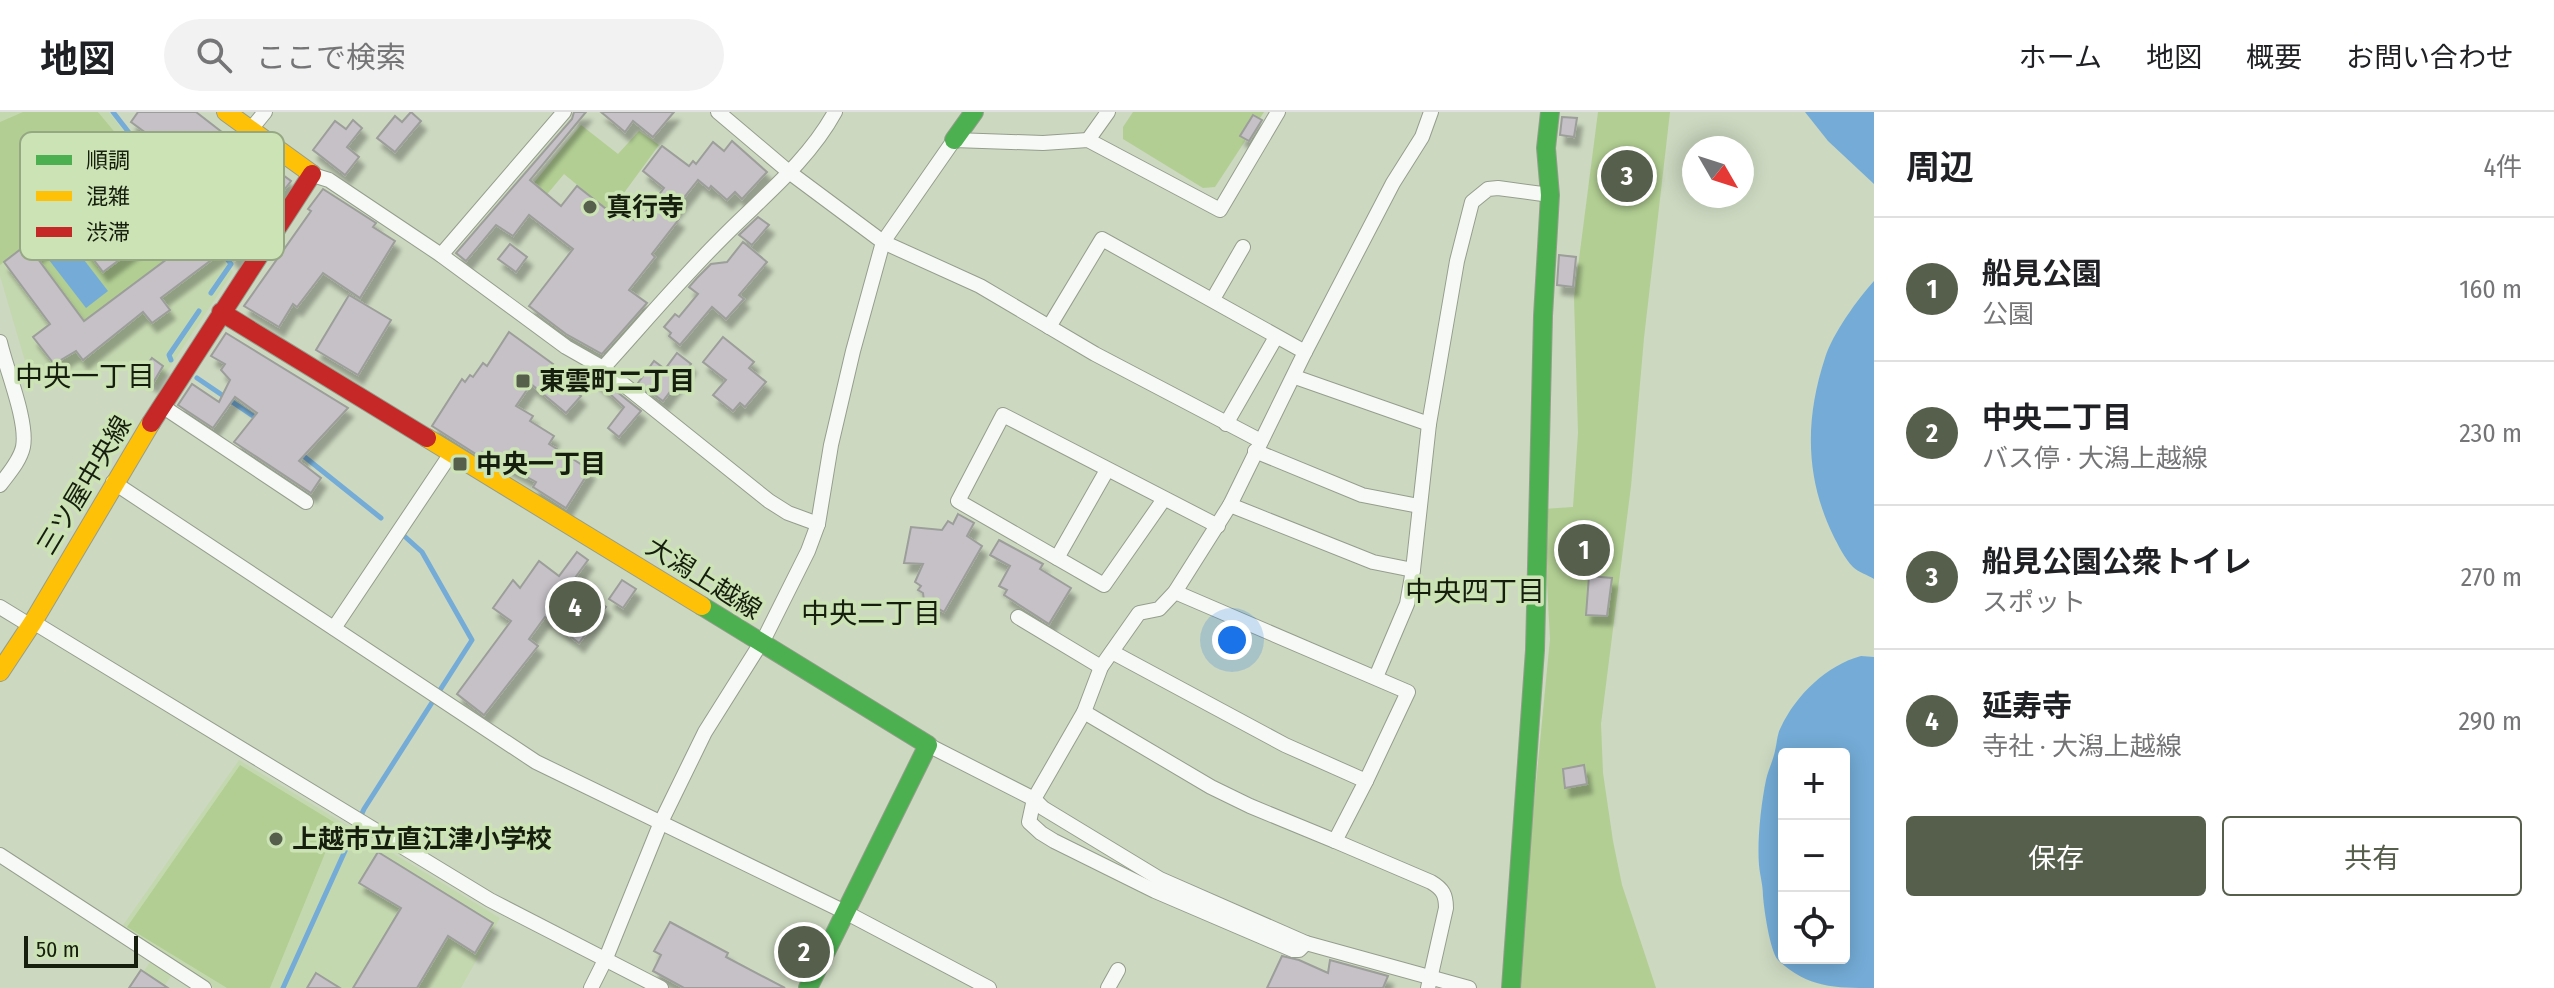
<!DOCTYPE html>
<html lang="ja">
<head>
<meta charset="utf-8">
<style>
  :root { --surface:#fff; --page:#f2f2f2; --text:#202124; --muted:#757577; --line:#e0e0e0; --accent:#565f4c }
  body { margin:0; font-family:"Fira Sans Condensed","Noto Sans JP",sans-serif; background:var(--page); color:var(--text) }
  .controls { position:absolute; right:24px; bottom:24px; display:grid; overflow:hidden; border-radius:8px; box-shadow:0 4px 20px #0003 }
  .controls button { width:72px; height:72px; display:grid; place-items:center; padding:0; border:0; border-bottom:2px solid var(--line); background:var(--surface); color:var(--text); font:40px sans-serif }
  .compass { position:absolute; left:1682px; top:24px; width:72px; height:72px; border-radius:50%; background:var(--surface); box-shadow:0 4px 20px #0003; rotate:129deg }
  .scale { position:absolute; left:24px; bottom:20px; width:114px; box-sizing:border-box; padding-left:8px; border:4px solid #161e0e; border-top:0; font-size:22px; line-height:28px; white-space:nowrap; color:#161e0e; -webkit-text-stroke:6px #cce3b5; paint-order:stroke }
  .you { position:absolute; left:1232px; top:528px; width:28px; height:28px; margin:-20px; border:6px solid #fff; border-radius:50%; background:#1a73e8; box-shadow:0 0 0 12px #1a73e833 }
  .badge { display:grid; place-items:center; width:52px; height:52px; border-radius:50%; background:var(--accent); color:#fff; font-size:26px; font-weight:700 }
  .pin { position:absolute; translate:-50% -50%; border:4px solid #fff; box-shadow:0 2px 8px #0006 }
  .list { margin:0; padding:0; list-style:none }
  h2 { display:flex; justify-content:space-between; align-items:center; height:104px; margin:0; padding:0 32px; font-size:34px }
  h2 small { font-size:26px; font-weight:400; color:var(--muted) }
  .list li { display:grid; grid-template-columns:52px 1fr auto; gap:24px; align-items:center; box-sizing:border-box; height:144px; padding:0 32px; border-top:2px solid var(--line) }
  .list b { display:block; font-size:30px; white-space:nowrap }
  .list p { margin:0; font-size:26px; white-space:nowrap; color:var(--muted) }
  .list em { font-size:26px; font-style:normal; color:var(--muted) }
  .actions { display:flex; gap:16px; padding:24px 32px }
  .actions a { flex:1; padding:18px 0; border:2px solid var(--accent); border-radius:8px; text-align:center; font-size:28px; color:var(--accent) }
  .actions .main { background:var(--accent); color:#fff }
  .icon { flex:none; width:44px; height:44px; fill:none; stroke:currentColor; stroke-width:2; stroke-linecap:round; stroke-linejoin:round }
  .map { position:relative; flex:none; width:1874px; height:876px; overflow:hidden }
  header { display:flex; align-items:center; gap:48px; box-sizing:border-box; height:112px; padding:0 40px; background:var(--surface); border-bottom:2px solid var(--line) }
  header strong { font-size:38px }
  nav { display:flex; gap:44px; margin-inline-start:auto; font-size:28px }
  .search { width:560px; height:72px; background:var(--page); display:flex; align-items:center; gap:20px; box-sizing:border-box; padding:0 28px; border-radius:44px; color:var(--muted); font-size:30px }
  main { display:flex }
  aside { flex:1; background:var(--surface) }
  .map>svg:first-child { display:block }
  .built { fill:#c4d8b0 }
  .green { fill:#b2ce93 }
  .water { fill:#74acd7; fill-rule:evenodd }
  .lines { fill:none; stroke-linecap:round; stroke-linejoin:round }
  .stream { stroke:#74acd7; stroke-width:5 }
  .building { fill:#c5c1c7; stroke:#9c9e9a; stroke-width:2; fill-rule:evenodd; filter:url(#shadow) }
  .street-casing { stroke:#959e8c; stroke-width:16 }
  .fast-casing { stroke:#959e8c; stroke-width:20 }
  .slow-casing { stroke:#959e8c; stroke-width:20 }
  .jam-casing { stroke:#959e8c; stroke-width:20 }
  .street { stroke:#f7f9f6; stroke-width:14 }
  .fast { stroke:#4caf50; stroke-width:18 }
  .slow { stroke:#ffc107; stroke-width:18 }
  .jam { stroke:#c62828; stroke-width:18 }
  .poi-dot { fill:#565f4c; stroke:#cce3b5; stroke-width:3 }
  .labels { text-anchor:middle; stroke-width:7; stroke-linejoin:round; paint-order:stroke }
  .poi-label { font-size:26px; font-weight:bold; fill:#161e0e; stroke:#cce3b5; text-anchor:start }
  .street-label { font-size:26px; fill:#161e0e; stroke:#cce3b5 }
  .neighbourhood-label { font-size:28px; fill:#161e0e; stroke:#cce3b5 }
  .key { fill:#cce3b5; stroke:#95a883; stroke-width:2 }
  .key-label { font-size:22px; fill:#161e0e }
</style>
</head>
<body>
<header>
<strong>地図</strong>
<div class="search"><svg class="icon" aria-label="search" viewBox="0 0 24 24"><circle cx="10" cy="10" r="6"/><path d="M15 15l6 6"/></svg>ここで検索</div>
<nav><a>ホーム</a><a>地図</a><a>概要</a><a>お問い合わせ</a></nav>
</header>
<main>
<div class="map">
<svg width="1874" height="876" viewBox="0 0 1874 876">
  <defs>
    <filter id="shadow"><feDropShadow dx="5" dy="9" stdDeviation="2" flood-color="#0004"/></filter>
  </defs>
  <rect width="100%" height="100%" fill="#ccd8c0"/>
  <g class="built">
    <path d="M0 0H109L233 160 158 273 128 254 101 259H44L27 256 0 164Z"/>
    <path d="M239 648 500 806 461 876H214L178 854 163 876H132L157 840 121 816Z"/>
  </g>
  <g class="green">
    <path d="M23 0H98L137 47 0 153V10Z"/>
    <path d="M1133 0H1264L1215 75 1203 76 1123 27V15Z"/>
    <path d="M1598 0H1670L1644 226 1631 374 1601 612 1603 661 1613 729 1622 773 1656 876H1519L1520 836 1550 527 1543 397 1573 395 1578 321 1574 186Z"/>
    <path d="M581 13 618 42 639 19 659 33 610 100 564 62 523 111 512 98Z"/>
    <path d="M71 118 103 160 150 125 167 147 84 209 35 143Z"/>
    <path d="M240 653 337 712 270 876H227L127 815Z"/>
  </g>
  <g class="water">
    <path d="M1805 0H1874V72L1828 29Z"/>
    <path d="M71 131 108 179 86 196 49 148Z"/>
    <path d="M1874 169V467C1868 463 1858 460 1853 455 1845 447 1838 433 1833 423 1805 365 1805 307 1825 246 1833 221 1857 188 1874 169Z"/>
    <path d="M1861 544 1874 545V876C1835 876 1808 876 1778 848 1770 839 1764 797 1763 784 1763 773 1760 764 1759 753 1757 729 1761 692 1766 668 1768 658 1773 649 1775 639 1777 631 1777 622 1781 615 1796 583 1827 553 1861 544ZM1844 642V846H1784V642Z"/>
  </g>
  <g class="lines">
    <g class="stream">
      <path d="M113 0 206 120"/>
      <path d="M211 181 231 152 219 137"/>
      <path d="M171 248 169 243 199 199"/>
      <path d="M197 266 259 308"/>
      <path d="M301 342 381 406"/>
      <path d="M283 876 364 697 472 528 422 440 402 422"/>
    </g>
  </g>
  <g class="building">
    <path d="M138 0H196L262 51 264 49 291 69 252 120 254 121 235 148 226 137 161 186 170 198 152 211 143 200 83 248 76 239 54 252 33 225 50 212 4 150 132 51 194 123 232 79 196 51 184 67 160 47 166 40 159 34 161 32 131 10ZM71 118 103 160 150 125 167 147 84 209 35 143Z"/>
    <path d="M411 0 421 9 395 40 377 26 395 4 402 10Z"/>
    <path d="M574 0H586L530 68 561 94 577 74 610 100 615 93 634 108 640 99 644 102 664 76 643 59 662 34 689 54 693 49 696 52 713 30 724 39 732 29 767 60 742 87 735 80 727 88 711 74 709 77 698 68 671 102 679 107 652 142 655 145 629 178 647 191 602 242 566 222 529 194 573 137 529 103 513 124 496 113 466 149 456 141 572 7Z"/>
    <path d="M601 0H674L653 25 633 9 625 20Z"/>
    <path d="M1253 3 1262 8 1249 29 1240 24Z"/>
    <path d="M1562 5 1577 6 1574 25 1560 23Z"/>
    <path d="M353 8 362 16 347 35 359 45 345 63 313 38 335 9 346 17Z"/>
    <path d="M1631 52 1639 68 1625 77 1616 59Z"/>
    <path d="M323 77 376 111 373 115 395 129 360 186 323 161 297 195 293 192 279 215 244 194 311 99 308 97Z"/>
    <path d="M758 105 769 113 752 133 739 123Z"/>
    <path d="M743 130 767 150 739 183 744 187 726 207 712 195 680 233 669 224 671 221 664 215 675 202 679 205 698 182 689 175 697 166 711 152 727 150Z"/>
    <path d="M510 132 527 145 516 160 498 147Z"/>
    <path d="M1559 143 1576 145 1573 175 1557 173Z"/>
    <path d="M349 183 391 208 358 263 316 238Z"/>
    <path d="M509 220 553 252 550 257 581 284 566 301 531 272 516 294 533 304 530 309 554 324 549 332 590 358 566 396 533 375 536 370 482 340 479 344 432 314 462 267 465 270 470 263 473 265 483 251 487 254Z"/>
    <path d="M226 221 348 296 299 349 321 366 311 381 234 330 257 301 235 285 213 316 178 293 192 272 219 290 230 268 221 258 225 252 211 244Z"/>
    <path d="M723 225 754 250 749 256 766 270 745 295 740 291 733 299 713 283 726 268 703 250Z"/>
    <path d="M677 241 691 252 663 289 638 271 654 249 665 257Z"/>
    <path d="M152 246 163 254 153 271 140 262Z"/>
    <path d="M597 264 641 299 619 325 608 316 624 295 594 267Z"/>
    <path d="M958 402 974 411 967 424 982 434 944 500 924 489 923 481 918 478 921 474 915 470 923 452 904 451 911 415 942 418 948 409 953 412Z"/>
    <path d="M999 428 1043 452 1040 457 1071 476 1049 512 1004 483 1007 478 999 474 1010 454 990 443Z"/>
    <path d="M577 440 588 448 572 470 606 495 579 531 545 505 529 527 538 534 484 603 457 582 511 509 493 496 513 468 520 476 539 449 559 464Z"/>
    <path d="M1589 464 1612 466 1607 504 1586 503Z"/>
    <path d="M622 468 636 477 623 496 609 487Z"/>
    <path d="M1584 653 1587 672 1565 676 1563 657Z"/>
    <path d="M378 740 493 811 475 841 448 824 417 876H353L401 796 359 771Z"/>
    <path d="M670 810 728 841 726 845 785 876H684L653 859 661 843 654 839Z"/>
    <path d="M1282 844 1299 848 1328 861 1330 848 1388 864 1383 876H1267Z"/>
    <path d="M141 858 168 876H129Z"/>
    <path d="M316 861 340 876H307Z"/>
  </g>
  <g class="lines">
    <g class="street-casing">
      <g id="street">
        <path d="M718 0 789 60 883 130 980 174 1095 242 1261 329"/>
        <path d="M251 17 265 0"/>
        <path d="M1088 28 1108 0"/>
        <path d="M313 63 329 68 441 143 566 235 603 256 769 389 788 401 818 412"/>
        <path d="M441 143 564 0"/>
        <path d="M1213 187 1243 135"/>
        <path d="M1049 215 1102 127 1305 240"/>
        <path d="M0 230C6 257 28 309 23 335 20 349 8 362 0 373"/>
        <path d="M603 256C642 213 679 169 720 128 760 87 807 51 835 0"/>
        <path d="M1295 265 1429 312"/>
        <path d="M162 294 306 390"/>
        <path d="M1226 312 1276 225"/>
        <path d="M1255 339 1362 383 1419 394"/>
        <path d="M113 370 536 650 845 800 989 876"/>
        <path d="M1164 387 1104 473 958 389 1003 303 1218 414"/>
        <path d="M1230 393 1373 450 1413 458"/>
        <path d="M1057 446 1107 358"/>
        <path d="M1175 480 1408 580 1366 669 1335 729 1431 770C1443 777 1446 783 1446 796L1428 876"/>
        <path d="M0 495 31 514"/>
        <path d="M1018 505 1101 555"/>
        <path d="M33 510 490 788 661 876"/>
        <path d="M334 516 452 340"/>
        <path d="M1112 540 1285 633 1366 669"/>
        <path d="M1376 565 1407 492 1413 458 1429 312 1457 149 1472 90 1488 77 1498 76 1550 83"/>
        <path d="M1084 600 1211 675 1250 694 1335 729"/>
        <path d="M928 633 1034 687 1043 696 1160 767 1306 831 1469 876"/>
        <path d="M0 743 204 876"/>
        <path d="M1306 831 1299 838H1293L1155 779 1054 729 1041 721 1029 710 1034 687 1084 600 1101 555 1139 501 1159 497 1175 480 1230 393 1305 240 1393 71 1422 25 1431 0"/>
        <path d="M591 876 606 846 661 710 705 620 766 523 808 439 818 412 831 333 853 239 883 130 954 28 1043 31 1088 28 1220 98 1278 0"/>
        <path d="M1108 876 1118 858"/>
      </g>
    </g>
    <g class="fast-casing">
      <g id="fast">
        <path d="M954 28 974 0"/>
        <path d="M702 494 928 633 808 876"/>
        <path d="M1511 876 1535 538 1543 204 1550 83 1546 36 1550 0"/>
      </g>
    </g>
    <g class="slow-casing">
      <g id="slow">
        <path d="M226 0 312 62"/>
        <path d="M427 326 702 494"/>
        <path d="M0 560 33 510 151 311"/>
      </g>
    </g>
    <g class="jam-casing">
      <g id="jam">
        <path d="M221 200 427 326"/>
        <path d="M151 311 312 62"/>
      </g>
    </g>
    <use href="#street" class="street"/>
    <use href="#fast" class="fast"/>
    <use href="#slow" class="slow"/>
    <use href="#jam" class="jam"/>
  </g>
  <g class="poi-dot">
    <circle cx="590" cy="95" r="8"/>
    <rect x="515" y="261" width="16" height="16" rx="4"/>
    <rect x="452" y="344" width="16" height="16" rx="4"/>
    <circle cx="276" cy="727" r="8"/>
  </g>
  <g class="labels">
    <g class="poi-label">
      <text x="606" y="104">真行寺</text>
      <text x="539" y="278">東雲町二丁目</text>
      <text x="476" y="361">中央一丁目</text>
      <text x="292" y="736">上越市立直江津小学校</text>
    </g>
    <g class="street-label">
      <text transform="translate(84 373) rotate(-59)" y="9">三ツ屋中央線</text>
      <text transform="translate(704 466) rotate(32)" y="9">大潟上越線</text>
    </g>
    <g class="neighbourhood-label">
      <text x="85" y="274">中央一丁目</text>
      <text x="1475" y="489">中央四丁目</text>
      <text x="871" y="511">中央二丁目</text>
    </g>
  </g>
  <rect x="20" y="20" width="264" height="128" rx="12" class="key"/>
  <rect x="36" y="43" width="36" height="10" fill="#4caf50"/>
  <rect x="36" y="79" width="36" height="10" fill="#ffc107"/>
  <rect x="36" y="115" width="36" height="10" fill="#c62828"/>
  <g class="key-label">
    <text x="86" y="56">順調</text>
    <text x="86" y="92">混雑</text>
    <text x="86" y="128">渋滞</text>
  </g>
</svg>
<div class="controls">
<button>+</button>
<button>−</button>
<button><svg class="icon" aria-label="locate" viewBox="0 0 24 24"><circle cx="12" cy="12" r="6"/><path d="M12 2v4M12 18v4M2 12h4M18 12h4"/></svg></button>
</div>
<svg class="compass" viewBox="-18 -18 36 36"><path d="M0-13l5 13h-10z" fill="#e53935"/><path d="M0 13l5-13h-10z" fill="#757577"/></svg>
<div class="scale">50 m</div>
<div class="you"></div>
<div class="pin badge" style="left:1584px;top:438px">1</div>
<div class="pin badge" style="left:804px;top:840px">2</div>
<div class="pin badge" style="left:1627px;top:64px">3</div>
<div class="pin badge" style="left:575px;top:495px">4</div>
</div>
<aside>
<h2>周辺<small>4件</small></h2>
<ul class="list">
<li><span class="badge">1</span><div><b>船見公園</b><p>公園</p></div><em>160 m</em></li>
<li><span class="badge">2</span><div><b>中央二丁目</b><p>バス停 · 大潟上越線</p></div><em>230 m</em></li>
<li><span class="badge">3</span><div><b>船見公園公衆トイレ</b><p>スポット</p></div><em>270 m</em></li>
<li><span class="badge">4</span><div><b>延寿寺</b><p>寺社 · 大潟上越線</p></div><em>290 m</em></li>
</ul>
<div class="actions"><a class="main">保存</a><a>共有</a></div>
</aside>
</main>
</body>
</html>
